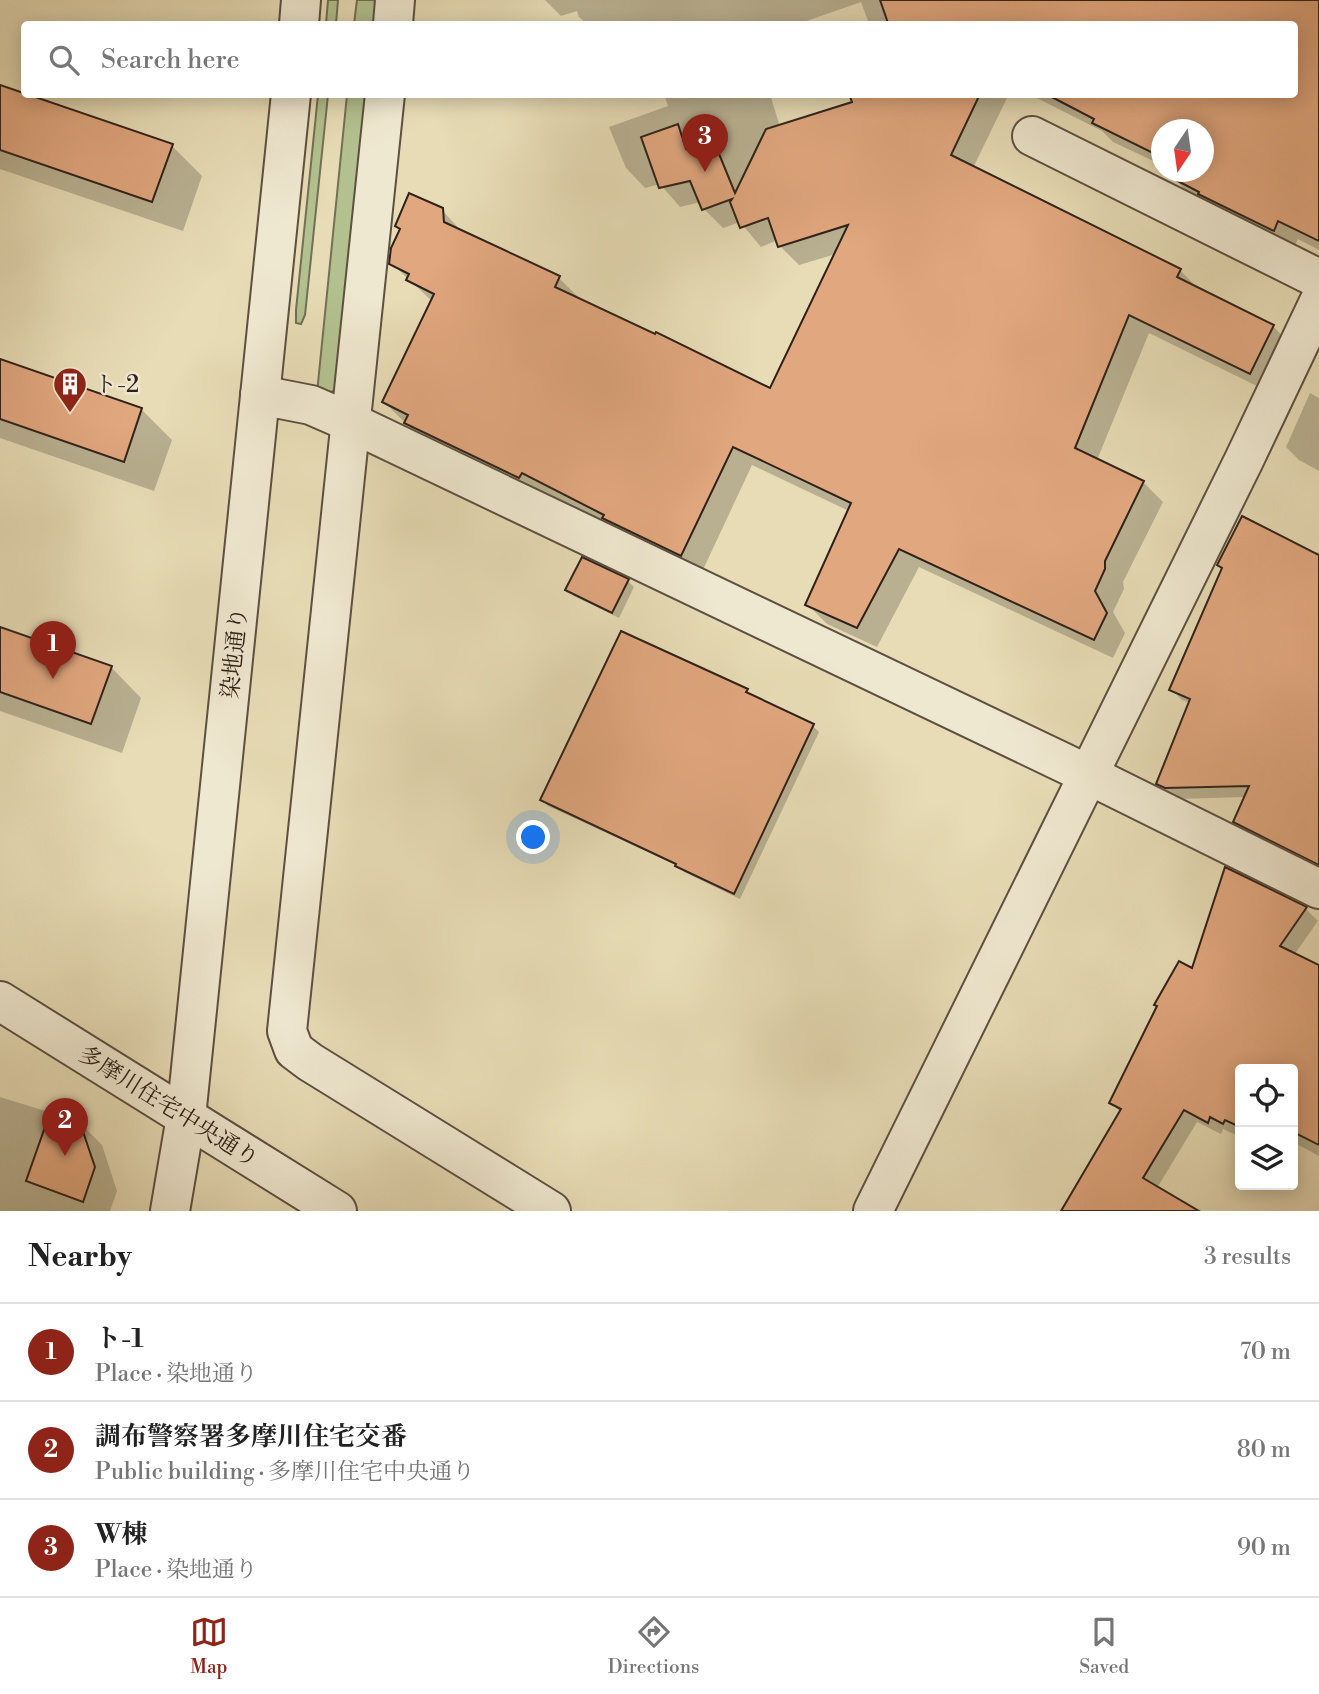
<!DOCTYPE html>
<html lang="en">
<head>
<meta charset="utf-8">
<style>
  :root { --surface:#fff; --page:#f6f6f6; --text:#222; --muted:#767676; --line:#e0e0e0; --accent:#8f2418 }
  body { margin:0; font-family:"Libre Bodoni","Noto Serif JP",serif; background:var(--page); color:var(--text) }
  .controls { position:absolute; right:21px; bottom:21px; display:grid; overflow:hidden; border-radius:7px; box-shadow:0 4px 18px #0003 }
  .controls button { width:63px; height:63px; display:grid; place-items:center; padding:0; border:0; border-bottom:2px solid var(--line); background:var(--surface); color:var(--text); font:35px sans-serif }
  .compass { position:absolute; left:1151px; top:119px; width:63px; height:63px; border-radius:50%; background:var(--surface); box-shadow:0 4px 18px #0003; rotate:193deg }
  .you { position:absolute; left:534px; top:838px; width:24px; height:24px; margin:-18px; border:5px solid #fff; border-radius:50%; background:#1a73e8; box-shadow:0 0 0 10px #1a73e833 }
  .badge { display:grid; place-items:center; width:46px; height:46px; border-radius:50%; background:var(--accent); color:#fff; font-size:23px; font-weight:700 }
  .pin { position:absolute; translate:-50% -58px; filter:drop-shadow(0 2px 4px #0008) }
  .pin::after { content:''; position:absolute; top:37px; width:24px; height:21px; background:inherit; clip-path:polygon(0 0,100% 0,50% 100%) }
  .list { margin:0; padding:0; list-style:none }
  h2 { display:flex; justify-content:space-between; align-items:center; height:91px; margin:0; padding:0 28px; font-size:30px }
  h2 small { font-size:23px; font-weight:400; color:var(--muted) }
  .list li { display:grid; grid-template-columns:46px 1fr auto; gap:21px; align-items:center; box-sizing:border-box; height:98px; padding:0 28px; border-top:2px solid var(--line) }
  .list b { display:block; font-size:26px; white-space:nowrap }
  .list p { margin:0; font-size:23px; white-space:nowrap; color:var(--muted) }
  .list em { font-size:23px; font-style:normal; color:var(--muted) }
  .icon { flex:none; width:38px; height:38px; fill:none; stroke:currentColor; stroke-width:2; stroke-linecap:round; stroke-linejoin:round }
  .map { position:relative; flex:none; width:1319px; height:1211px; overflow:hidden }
  .search { position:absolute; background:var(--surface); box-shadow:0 4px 18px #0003; left:21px; right:21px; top:21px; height:77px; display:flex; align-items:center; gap:18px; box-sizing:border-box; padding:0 24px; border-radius:7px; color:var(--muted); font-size:26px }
  .sheet { height:385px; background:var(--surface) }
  nav { display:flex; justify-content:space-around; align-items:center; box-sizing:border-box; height:98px; border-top:2px solid var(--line); background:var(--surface); font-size:19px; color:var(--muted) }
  nav a { display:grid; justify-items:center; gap:4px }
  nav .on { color:var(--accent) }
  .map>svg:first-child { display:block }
  .green { fill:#b3c190; stroke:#717154; stroke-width:2 }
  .shadow { fill:#0003 }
  .building { fill:#e1a77f; stroke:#2f2119; stroke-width:2 }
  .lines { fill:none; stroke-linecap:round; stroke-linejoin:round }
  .minor-casing { stroke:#5d5040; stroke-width:42 }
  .tertiary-casing { stroke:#5d5040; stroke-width:42 }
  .minor { stroke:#efe8d0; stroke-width:38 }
  .tertiary { stroke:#efe8d0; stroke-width:38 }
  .labels { text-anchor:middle; stroke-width:5; stroke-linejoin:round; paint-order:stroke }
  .poi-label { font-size:23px; fill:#2f2119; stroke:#efe8d0; text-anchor:start }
  .street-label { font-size:23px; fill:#2f2119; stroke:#efe8d0 }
</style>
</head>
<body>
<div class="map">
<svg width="1319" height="1211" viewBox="0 0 1319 1211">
  <rect width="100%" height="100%" fill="#e7dcb6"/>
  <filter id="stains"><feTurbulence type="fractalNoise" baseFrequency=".00286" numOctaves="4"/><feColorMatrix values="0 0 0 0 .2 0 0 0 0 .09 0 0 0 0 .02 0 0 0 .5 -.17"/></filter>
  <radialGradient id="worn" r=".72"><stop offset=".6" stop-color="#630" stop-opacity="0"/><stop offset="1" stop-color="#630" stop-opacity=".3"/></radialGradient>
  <g class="green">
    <path d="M328 0H338L336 24H326Z"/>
    <path d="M357 0H379L376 24H354Z"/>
    <path d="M318 95H328L305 315 301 324 296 323V310Z"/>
    <path d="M347 95H369L338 389 329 393H317Z"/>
  </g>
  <g class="shadow">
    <path d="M545 0H1319V250L1298 239 1293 249 1191 196 1172 176 1174 172H1204V130H1162V165L1113 142 1102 131 1029 94H1294V24H869L861 2 798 24H639L638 22 632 24H587L579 17 577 11 561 16Z"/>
    <path d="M0 87 172 146 202 176 183 231 0 169Z"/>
    <path d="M664 94H770L780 127 854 103 851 94H1009L973 168 1180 270 1200 291 1273 326 1292 346 1269 392 1149 333 1097 460 1143 482 1163 502 1123 582 1124 589 1113 612 1125 633 1113 658 919 567 877 647 827 624 807 604 849 511 752 465 701 574 541 491 538 496 425 442 384 402 432 301 391 263 442 210 462 232 559 278 578 297 577 299 770 391 836 254 799 265 780 246 778 240 761 247 740 222 723 228 704 209 701 202 680 207 660 184 645 188 626 168 609 127 668 106Z"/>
    <path d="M0 361 141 409 172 440 154 491 0 438Z"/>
    <path d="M1310 393 1319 398V471L1299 460 1286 447Z"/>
    <path d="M1317 552 1319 553V869L1246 833 1235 821 1246 797 1177 799 1169 794 1158 783 1190 703 1182 700 1171 689Z"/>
    <path d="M628 581 634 587 619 618 574 596 567 590Z"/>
    <path d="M0 629 111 667 141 698 122 753 0 711Z"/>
    <path d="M747 691 753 697 813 726 819 732 740 899 684 872 678 866 548 806 542 800Z"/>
    <path d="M1306 909 1318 921 1294 955 1319 967V1156L1293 1142V1069H1240V1133L1237 1132 1236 1135 1223 1129 1221 1134 1197 1122 1157 1188 1177 1211H1063L1121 1113 1112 1103 1193 971Z"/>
    <path d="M0 1097 78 1121 102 1145 117 1191 110 1211H0Z"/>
  </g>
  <g class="building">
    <path d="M880 0H1319V241L1278 221 1274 231 1198 194 1199 192 1170 177 1172 172H1203V130H1161V157L1092 123 1094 119 1046 94H1294V24H885L888 23Z"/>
    <path d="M0 85 173 144 152 202 0 150Z"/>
    <path d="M849 94H980L951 155 1181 269 1177 277 1274 325 1250 374 1129 315 1075 448 1144 481 1105 561V569L1095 591 1107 613 1094 640 899 549 857 628 805 605 851 503 733 447 681 556 602 518 604 515 522 473 519 478 404 423 408 415 382 402 434 294 406 280 409 274 389 264 391 248 400 229 395 226 409 193 443 208 444 222 560 276 555 287 655 334 656 332 770 388 848 225 778 247 768 218 740 228 730 202 732 199 702 210 690 181 659 188 641 137 678 124 686 149 713 139 735 193 766 129 852 102Z"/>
    <path d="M0 359 142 408 124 462 0 419Z"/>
    <path d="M1242 516 1319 555V865L1233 822 1249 786 1165 788 1156 784 1190 699 1169 690 1222 568 1217 565Z"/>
    <path d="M582 557 629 579 612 613 565 590Z"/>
    <path d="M0 627 112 666 91 724 0 692Z"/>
    <path d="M621 631 748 689 746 692 814 724 734 894 675 866 676 864 540 800Z"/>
    <path d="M1225 867 1307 907 1280 946 1319 965V1145L1293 1132V1069H1240V1127L1225 1120 1223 1124 1210 1117 1208 1123 1184 1110 1143 1178 1199 1211H1061L1121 1109 1109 1103 1157 1006 1154 1005 1179 961 1192 968Z"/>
    <path d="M51 1110 79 1120 95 1167 83 1202 26 1181Z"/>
  </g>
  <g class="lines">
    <g class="minor-casing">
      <g id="minor">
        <path d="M393 24 395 0"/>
        <path d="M385 94 287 1031 294 1050 310 1062 551 1211"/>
        <path d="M1032 136 1319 279"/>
        <path d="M260 395 311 405 350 422 1087 774 1319 889"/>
        <path d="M873 1211 1244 460 1319 302"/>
      </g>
    </g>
    <g class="tertiary-casing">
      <g id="tertiary">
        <path d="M299 24 301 0"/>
        <path d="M0 1001 337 1211"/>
        <path d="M170 1211 186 1117 291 94"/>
      </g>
    </g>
    <use href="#minor" class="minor"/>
    <use href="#tertiary" class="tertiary"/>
  </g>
  <defs>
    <g id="building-pin" transform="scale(1.75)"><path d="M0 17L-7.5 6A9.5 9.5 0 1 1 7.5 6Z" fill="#8f2418" stroke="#efe8d0"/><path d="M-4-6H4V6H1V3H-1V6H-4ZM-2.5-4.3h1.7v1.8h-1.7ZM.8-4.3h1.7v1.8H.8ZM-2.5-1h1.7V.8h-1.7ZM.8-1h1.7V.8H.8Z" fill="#fff"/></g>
  </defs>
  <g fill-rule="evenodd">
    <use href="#building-pin" x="70" y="384"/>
  </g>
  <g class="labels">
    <g class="poi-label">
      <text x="94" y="392">ト-2</text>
    </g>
    <g class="street-label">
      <text transform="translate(234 653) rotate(-84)" y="8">染地通り</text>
      <text transform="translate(169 1106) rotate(32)" y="8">多摩川住宅中央通り</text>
    </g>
  </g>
  <rect width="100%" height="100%" filter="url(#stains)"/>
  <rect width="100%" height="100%" fill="url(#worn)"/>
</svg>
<div class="controls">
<button><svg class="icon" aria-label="locate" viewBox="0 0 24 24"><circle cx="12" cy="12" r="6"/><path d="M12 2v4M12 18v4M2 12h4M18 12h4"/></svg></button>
<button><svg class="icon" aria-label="layers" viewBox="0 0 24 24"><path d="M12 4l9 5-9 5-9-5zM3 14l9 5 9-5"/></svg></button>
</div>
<svg class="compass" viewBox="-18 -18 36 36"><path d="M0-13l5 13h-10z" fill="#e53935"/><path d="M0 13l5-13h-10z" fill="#767676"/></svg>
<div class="you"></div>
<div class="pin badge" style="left:53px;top:679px">1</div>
<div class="pin badge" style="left:65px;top:1156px">2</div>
<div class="pin badge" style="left:705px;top:172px">3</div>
<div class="search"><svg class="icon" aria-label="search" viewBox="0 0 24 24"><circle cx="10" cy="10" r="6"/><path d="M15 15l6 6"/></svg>Search here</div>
</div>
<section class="sheet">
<h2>Nearby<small>3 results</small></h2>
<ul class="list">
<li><span class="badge">1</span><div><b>ト-1</b><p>Place · 染地通り</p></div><em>70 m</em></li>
<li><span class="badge">2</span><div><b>調布警察署多摩川住宅交番</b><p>Public building · 多摩川住宅中央通り</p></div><em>80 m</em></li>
<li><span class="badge">3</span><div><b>W棟</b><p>Place · 染地通り</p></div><em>90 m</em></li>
</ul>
</section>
<nav>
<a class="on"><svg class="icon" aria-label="map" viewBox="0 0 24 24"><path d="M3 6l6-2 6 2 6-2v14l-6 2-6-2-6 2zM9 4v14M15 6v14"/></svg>Map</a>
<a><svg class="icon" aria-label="directions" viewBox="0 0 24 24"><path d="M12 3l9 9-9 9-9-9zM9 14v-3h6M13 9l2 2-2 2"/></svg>Directions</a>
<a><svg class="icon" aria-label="saved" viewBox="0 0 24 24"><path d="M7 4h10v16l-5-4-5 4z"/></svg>Saved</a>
</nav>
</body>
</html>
